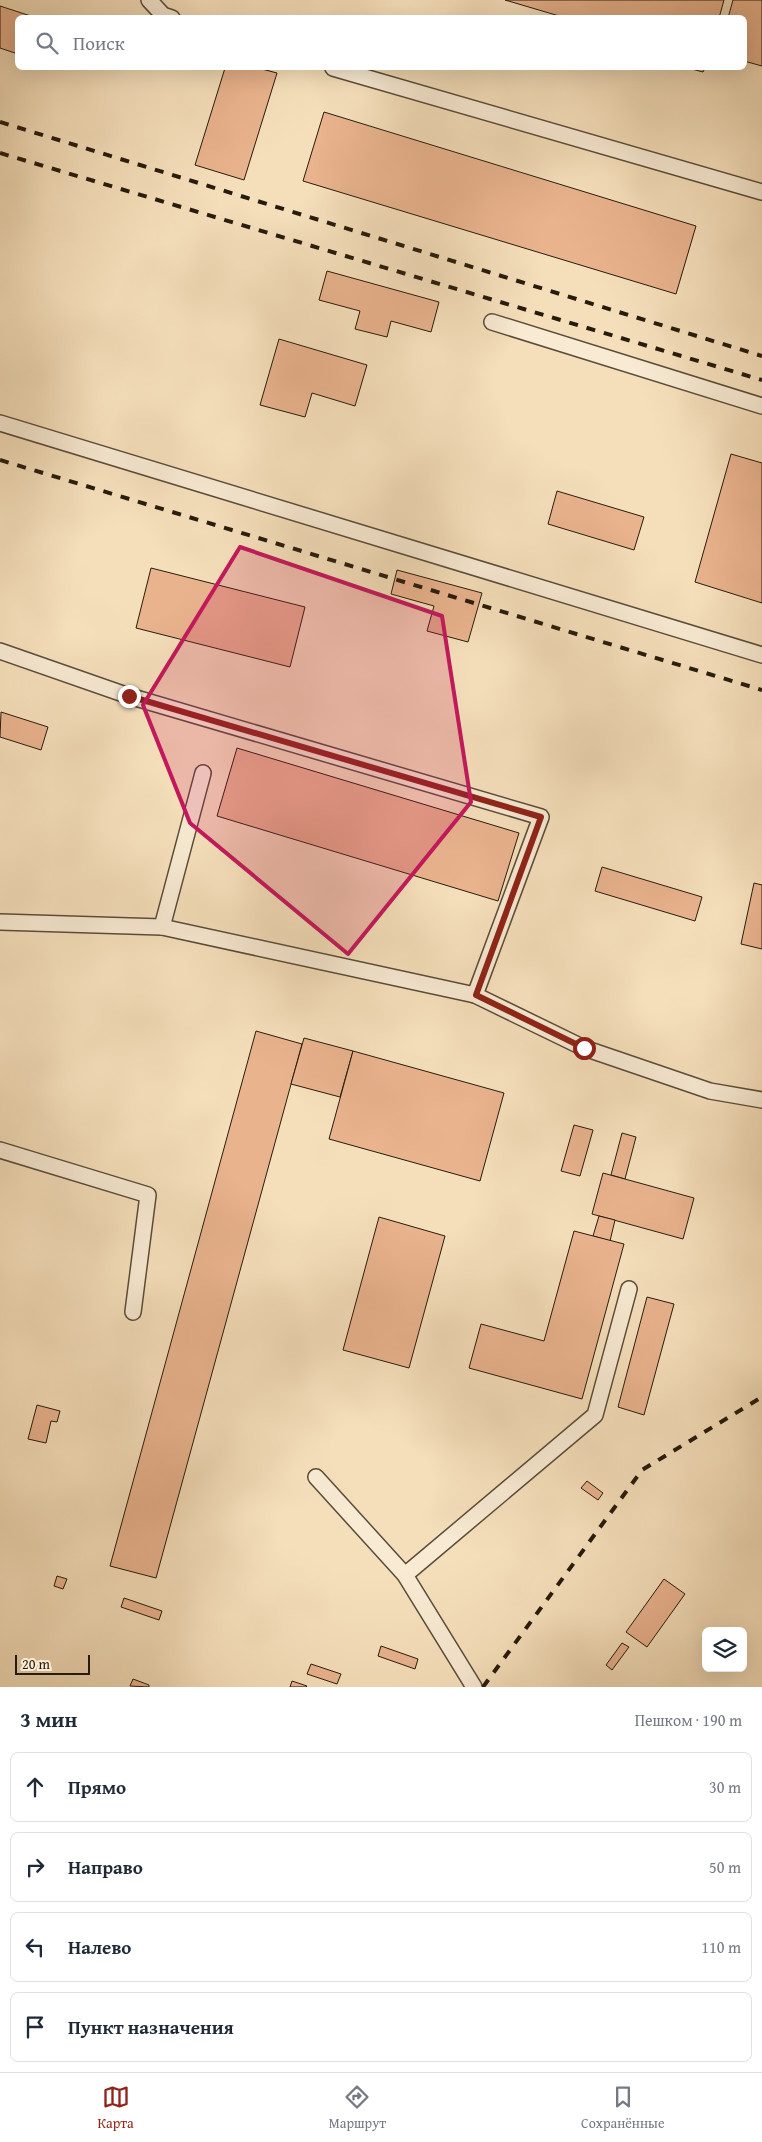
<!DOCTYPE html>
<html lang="ru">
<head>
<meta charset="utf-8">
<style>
  :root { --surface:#fff; --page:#f2f2f3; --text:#1f2937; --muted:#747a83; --line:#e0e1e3; --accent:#8f2418 }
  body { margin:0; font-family:"Gentium Book Plus",serif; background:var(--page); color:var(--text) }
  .controls { position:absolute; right:15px; bottom:15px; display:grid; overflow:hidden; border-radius:8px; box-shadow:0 5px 20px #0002 }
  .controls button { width:45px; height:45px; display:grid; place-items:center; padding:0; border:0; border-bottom:1px solid var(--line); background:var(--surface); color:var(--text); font:25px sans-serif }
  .scale { position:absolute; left:15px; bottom:12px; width:75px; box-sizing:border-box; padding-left:5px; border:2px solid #271b0c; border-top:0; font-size:14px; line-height:18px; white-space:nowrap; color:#271b0c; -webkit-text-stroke:4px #f8ead3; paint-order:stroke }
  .stop { position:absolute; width:15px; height:15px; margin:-11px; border:4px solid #8f2418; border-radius:50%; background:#fff }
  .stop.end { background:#8f2418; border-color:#fff; box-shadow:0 1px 5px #0008 }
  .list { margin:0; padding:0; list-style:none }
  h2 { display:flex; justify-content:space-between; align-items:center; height:65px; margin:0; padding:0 20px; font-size:21px }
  h2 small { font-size:16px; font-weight:400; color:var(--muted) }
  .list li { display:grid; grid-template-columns:32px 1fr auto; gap:15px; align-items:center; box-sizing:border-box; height:70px; margin:0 10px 10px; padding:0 10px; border:1px solid var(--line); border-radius:8px }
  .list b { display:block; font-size:19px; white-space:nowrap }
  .list em { font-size:16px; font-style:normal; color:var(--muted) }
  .icon { flex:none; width:28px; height:28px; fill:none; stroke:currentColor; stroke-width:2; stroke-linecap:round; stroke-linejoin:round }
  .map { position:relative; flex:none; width:762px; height:1687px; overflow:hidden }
  .search { position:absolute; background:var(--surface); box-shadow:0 5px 20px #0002; left:15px; right:15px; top:15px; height:55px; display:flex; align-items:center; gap:12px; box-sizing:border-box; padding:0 18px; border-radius:8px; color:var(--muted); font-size:19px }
  .sheet { height:385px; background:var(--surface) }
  nav { display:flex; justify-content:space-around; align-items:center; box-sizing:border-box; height:70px; border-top:1px solid var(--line); background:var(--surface); font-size:14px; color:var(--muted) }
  nav a { display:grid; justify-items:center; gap:2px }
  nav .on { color:var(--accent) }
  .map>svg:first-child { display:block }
  .building { fill:#e9b38e; stroke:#271b0c }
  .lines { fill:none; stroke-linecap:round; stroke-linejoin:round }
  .service-casing { stroke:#5a4c38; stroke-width:18 }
  .service { stroke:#f8ead3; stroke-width:15 }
  .rail { stroke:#271b0c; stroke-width:4; stroke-dasharray:9 9; stroke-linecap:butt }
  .route { stroke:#8f2418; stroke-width:6 }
  .marked { fill:#c2185b; fill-opacity:0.2; stroke:#c2185b; stroke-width:4; stroke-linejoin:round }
</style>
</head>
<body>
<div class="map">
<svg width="762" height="1687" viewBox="0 0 762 1687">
  <rect width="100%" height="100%" fill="#f5dfbb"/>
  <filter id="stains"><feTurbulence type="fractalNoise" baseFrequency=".004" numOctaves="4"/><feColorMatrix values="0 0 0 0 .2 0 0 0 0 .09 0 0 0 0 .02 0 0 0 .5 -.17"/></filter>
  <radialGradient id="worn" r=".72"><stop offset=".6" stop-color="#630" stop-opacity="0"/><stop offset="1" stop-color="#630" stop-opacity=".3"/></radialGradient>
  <g class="building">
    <path d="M505 0H724L719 18H566Z"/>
    <path d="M733 0H762V66L744 61V18H728Z"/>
    <path d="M0 6 37 18H18V54L0 48Z"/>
    <path d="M225 68H258L277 73 244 180 195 165Z"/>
    <path d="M688 68H705L703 72Z"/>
    <path d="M324 112 696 226 676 294 303 181Z"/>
    <path d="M327 271 439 302 431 332 391 321 387 337 355 329 360 311 319 300Z"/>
    <path d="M279 339 367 365 355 406 312 393 305 417 260 405Z"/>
    <path d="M731 454 762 463V603L695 582Z"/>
    <path d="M557 491 644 517 634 550 548 524Z"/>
    <path d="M151 568 305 607 290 667 136 628Z"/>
    <path d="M397 570 482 593 468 642 427 631 434 606 391 594Z"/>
    <path d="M1 712 48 727 41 750 0 737Z"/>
    <path d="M237 748 519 833 498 901 217 816Z"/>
    <path d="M602 867 702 897 695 921 595 891Z"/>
    <path d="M754 883 762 885V949L741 944Z"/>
    <path d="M256 1031 302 1044 156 1578 110 1566Z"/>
    <path d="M304 1038 353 1051 340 1097 291 1084Z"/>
    <path d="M353 1051 504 1093 480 1181 329 1139Z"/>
    <path d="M574 1125 593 1130 580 1176 561 1171Z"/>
    <path d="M622 1133 636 1137 625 1179 611 1175Z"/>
    <path d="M603 1173 694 1198 683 1239 592 1214Z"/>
    <path d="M599 1216 615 1220 610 1241 593 1236Z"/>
    <path d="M379 1217 445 1236 409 1368 343 1350Z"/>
    <path d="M574 1231 624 1244 582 1399 469 1368 481 1324 544 1341Z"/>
    <path d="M647 1297 674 1304 644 1415 618 1407Z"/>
    <path d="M37 1405 60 1411 57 1422 51 1421 46 1443 28 1439Z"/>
    <path d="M587 1481 603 1493 598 1500 581 1488Z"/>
    <path d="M57 1576 67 1579 63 1589 54 1586Z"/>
    <path d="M664 1579 685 1594 647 1647 626 1632Z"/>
    <path d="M124 1598 162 1611 159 1620 121 1607Z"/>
    <path d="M622 1643 629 1647 612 1670 606 1665Z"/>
    <path d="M381 1646 418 1659 415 1669 378 1656Z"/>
    <path d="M311 1664 341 1674 337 1684 307 1674Z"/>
    <path d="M133 1679 149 1685V1687L130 1686Z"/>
    <path d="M292 1681 307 1686 306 1687H290Z"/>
  </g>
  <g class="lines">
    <g class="service-casing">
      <g id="service">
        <path d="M149 0 163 15 172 18"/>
        <path d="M333 68 762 192"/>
        <path d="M492 322 762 406"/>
        <path d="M0 423 762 655"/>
        <path d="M0 651 129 696 541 817 475 995"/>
        <path d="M0 922 162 927 475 995 584 1048 710 1091 762 1100"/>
        <path d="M162 927 203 773"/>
        <path d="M0 1150 148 1195 133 1312"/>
        <path d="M316 1477 405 1575 474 1687"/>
        <path d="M405 1575 595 1415 629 1289"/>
      </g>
    </g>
    <use href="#service" class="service"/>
    <g class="rail">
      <path d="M0 122 762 356"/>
      <path d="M0 153 762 380"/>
      <path d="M0 460 762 690"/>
      <path d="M483 1687 642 1470 762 1397"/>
    </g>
  </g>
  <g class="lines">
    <path class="route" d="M129 696 541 817 476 995 584 1048"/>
  </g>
  <path class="marked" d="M240 547 442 616 471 802 348 954 190 823 143 705Z"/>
  <rect width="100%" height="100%" filter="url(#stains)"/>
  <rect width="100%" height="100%" fill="url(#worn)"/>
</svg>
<div class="controls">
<button><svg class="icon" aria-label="layers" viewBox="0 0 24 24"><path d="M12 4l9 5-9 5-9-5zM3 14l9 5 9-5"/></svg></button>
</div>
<div class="scale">20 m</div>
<div class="stop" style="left:584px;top:1048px"></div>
<div class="stop end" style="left:129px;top:696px"></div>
<div class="search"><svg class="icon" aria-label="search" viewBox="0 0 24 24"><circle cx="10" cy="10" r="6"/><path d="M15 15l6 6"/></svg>Поиск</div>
</div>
<section class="sheet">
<h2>3 мин<small>Пешком · 190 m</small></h2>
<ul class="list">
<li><svg class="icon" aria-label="ahead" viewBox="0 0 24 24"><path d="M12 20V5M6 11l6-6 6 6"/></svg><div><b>Прямо</b></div><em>30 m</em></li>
<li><svg class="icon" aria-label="right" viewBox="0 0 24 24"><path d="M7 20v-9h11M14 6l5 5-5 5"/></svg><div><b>Направо</b></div><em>50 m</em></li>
<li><svg class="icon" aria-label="left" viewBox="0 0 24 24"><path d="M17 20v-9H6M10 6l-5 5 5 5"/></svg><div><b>Налево</b></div><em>110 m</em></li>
<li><svg class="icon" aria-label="arrive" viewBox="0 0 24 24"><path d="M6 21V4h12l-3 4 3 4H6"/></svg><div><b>Пункт назначения</b></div></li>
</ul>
</section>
<nav>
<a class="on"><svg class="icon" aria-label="map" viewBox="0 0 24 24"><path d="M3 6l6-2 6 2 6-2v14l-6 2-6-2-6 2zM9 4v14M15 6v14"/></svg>Карта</a>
<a><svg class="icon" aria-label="directions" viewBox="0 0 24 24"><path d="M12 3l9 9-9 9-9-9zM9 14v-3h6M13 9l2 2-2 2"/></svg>Маршрут</a>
<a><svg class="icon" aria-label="saved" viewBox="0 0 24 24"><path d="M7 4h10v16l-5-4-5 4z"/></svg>Сохранённые</a>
</nav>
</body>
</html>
